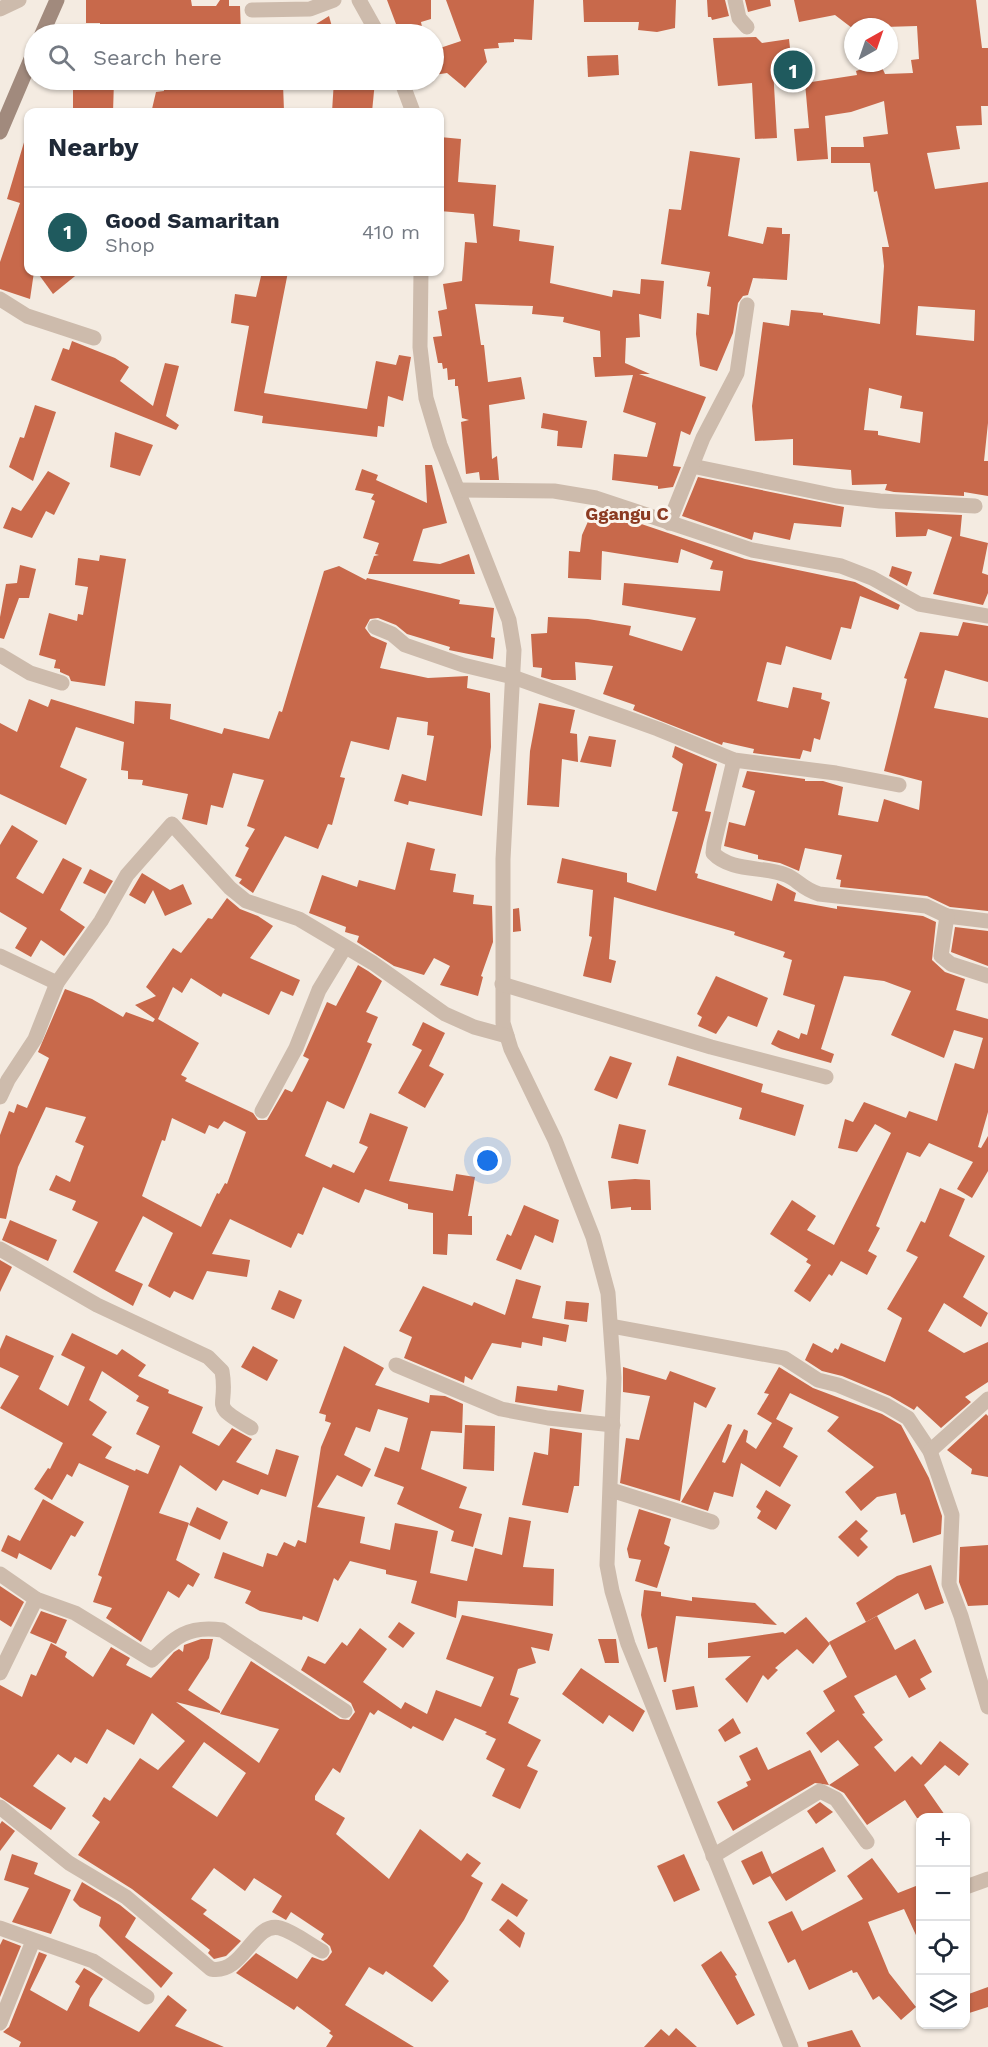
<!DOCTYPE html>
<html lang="en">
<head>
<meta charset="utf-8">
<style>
  :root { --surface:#fff; --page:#f2f2f3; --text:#1f2937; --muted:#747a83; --line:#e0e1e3; --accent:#1f5a5e }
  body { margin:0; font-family:"Work Sans",sans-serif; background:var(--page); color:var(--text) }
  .controls { position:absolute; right:18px; bottom:18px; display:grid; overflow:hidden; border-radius:12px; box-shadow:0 2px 4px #0004 }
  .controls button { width:54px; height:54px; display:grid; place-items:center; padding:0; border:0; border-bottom:2px solid var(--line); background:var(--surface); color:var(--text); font:30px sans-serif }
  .compass { position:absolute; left:844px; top:18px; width:54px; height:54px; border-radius:50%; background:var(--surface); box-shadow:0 2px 4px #0004; rotate:40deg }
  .you { position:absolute; left:488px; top:1161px; width:21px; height:21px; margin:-15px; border:4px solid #fff; border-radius:50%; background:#1a73e8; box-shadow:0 0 0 9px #1a73e833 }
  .badge { display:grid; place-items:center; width:39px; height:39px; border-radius:50%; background:var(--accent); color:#fff; font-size:20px; font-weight:700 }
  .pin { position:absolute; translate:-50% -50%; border:3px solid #fff; box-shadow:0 2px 6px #0006 }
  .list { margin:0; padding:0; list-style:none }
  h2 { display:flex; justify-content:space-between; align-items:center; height:78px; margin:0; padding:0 24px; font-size:26px }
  h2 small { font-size:20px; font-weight:400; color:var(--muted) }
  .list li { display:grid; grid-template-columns:39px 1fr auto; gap:18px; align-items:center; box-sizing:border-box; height:90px; padding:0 24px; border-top:2px solid var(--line) }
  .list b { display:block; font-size:22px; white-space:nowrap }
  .list p { margin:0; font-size:20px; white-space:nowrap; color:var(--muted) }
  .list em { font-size:20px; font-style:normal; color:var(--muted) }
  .icon { flex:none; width:33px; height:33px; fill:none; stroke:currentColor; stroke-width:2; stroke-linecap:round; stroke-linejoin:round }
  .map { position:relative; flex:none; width:988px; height:2047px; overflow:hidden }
  .search { position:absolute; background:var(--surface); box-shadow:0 2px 4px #0004; left:24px; top:24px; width:420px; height:66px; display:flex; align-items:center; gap:15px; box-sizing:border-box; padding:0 21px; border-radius:33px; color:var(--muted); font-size:22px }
  .panel { position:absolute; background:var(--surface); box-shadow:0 2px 4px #0004; left:24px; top:108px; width:420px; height:168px; border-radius:12px }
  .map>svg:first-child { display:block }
  .building { fill:#c8694b; fill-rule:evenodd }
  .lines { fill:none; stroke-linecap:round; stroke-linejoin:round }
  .street { stroke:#cdbbac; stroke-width:15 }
  .secondary { stroke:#a18a7d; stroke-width:15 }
  .labels { text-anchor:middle; stroke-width:6; stroke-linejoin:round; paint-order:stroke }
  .quarter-label { font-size:18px; font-weight:bold; fill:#8c3b22; stroke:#fbf5ee }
</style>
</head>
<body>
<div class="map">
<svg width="988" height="2047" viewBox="0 0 988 2047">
  <rect width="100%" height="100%" fill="#f4ebe1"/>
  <g class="building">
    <path d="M86 0H191L192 6H216L220 0H229V6H240L241 34H100V23H86Z"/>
    <path d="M387 0H431V19L421 22 422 27 399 32Z"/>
    <path d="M446 0H534L532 40 514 39V42L498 43 499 48 484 49 487 62 465 88 447 73 434 75V50L461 41Z"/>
    <path d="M583 0H676L675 28 657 32 638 30 639 22H584Z"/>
    <path d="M707 0H725L729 16 712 20 711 17H708Z"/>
    <path d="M745 0H770L771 6 748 12Z"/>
    <path d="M794 0H976L982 48H988V106H981L982 125 956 126 960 149 927 153 935 189 988 182V423L984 461H988V496L964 492V496L894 492 885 490 887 484 852 485 851 470 793 465V439L755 441 752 406 763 322 789 326 791 310 823 313V315L880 324 884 266 882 247H889L877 191 874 192 870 163H831V147H864L863 137 888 134 884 101 851 112 825 116 828 159 797 161 794 129 809 128 805 83 857 75 856 71 880 63 885 74 913 73 911 60 919 59 917 26 852 28 835 15 799 22ZM918 306 975 310 974 341 916 335ZM869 388 902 396 900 408 923 412 920 443 878 435V431L864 430Z"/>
    <path d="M329 16 334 34H300Z"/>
    <path d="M756 37 762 43 789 39 792 66 773 68 777 138 755 139 752 83 718 86 713 38Z"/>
    <path d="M618 55 619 75 588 77 587 56Z"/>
    <path d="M73 80H114L113 112H73Z"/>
    <path d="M163 80H277V84H283L284 111 162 112 161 108 152 109 156 92 164 91Z"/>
    <path d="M334 80 375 81 372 112H332Z"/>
    <path d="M440 137 461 139 458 182 496 185 493 226 520 230 519 241 554 246 550 283 612 297 613 290 640 294 641 279 664 281 661 319 639 314 640 337 626 338 625 363 650 374H639L706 397 690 435 681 431 673 466 681 467 673 487 658 489V486L612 480 614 454 647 457 656 423 623 412 633 375 595 377 593 357H601L600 331 563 322 564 317 532 314 533 306 475 304 481 345H484L488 382 521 377 525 399 489 405 492 459 497 456 499 480H480L479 472 466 474 461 422 469 420 462 418 458 386H455V379L448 380 447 368 443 369 442 363H438L433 337 442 336 438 311 447 309 443 284 462 281 465 242 477 243 474 214 440 211Z"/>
    <path d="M25 139 28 140V272H34L30 299 0 289V262L20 203 7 199Z"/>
    <path d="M690 151 740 158 728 236 763 244 767 227 782 228V234H790L787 280 753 278 748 295 743 296 738 303 733 333 717 371 700 366 696 334 697 313 709 315 711 287 707 286 710 272 661 264 669 209 681 210Z"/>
    <path d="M37 272H80L53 294Z"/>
    <path d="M262 272H288L264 393 367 409 376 361 396 365 399 355 411 357 403 401 388 396 384 427 378 426 377 437 262 423 263 416 234 411 249 326 231 323 235 294 256 297Z"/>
    <path d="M72 341 115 358 129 367 120 381 153 406 165 363 179 366 166 416 179 425 176 430 51 380 63 348 69 350Z"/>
    <path d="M35 405 56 412 33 481 9 467 20 437 24 438Z"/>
    <path d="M543 413 587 421 582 448 557 446 558 431 541 428Z"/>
    <path d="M115 432 153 445 140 476 110 467Z"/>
    <path d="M425 465H432L447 523 423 529 413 561 440 564 469 554 475 574H368L374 556 379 555 375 554 379 543 363 538 375 501 371 499 374 494 355 490 362 469 378 475 376 480 427 503Z"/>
    <path d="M48 471 70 483 54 515 46 511 32 538 3 528 12 507 21 511Z"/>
    <path d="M698 477 844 507 841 527 794 523 790 540 754 532 752 540 682 516Z"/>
    <path d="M594 508 745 559 855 582 900 605 898 610 860 596 851 629 841 627 831 660 786 646 781 665 767 662 757 701 788 708 793 687 822 693 821 699 830 702 820 740 814 738 811 752 803 750 800 759 753 753 754 749 723 742 722 745 633 710 635 705 603 694 613 666 575 662 576 680H552L541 677 542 668 533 667 531 634 547 633 548 617 588 619 631 626 629 635 682 651 696 618 622 605 624 583 720 591 723 571 710 569 713 561 681 549 678 563 602 551 601 580 568 578 569 551 580 552 582 535Z"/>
    <path d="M895 512 962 515 960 536 988 543 982 573 988 575V593L983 605 933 594 952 537 928 529 926 536 896 537Z"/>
    <path d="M100 555 126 559 105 686 71 681 69 676 60 672V669L54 668 56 660 39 655 49 613 77 621 78 614 83 615 88 587 75 585 78 558 99 561Z"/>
    <path d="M20 565 36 569 29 598H19L4 639 0 638V617L6 584 17 583Z"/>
    <path d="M339 566 366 580 367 578 460 600 459 604 494 608 491 637 495 638 493 659 449 650 450 647 407 634 396 625 378 618 370 619 365 628 371 636 387 643 380 668 428 678 468 676 467 688 490 693 491 747 482 816 409 801 408 805 394 801 402 774 426 781 434 736 427 735 428 722 397 717 389 750 351 741 340 777 345 778 332 825 328 824 318 849 285 836 253 893 239 883 242 879 235 876 249 848 245 846 255 829 247 826 264 780 233 773 223 808 211 805 207 825 182 819 188 794 142 785 143 780 128 779V771L121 770 124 742 76 727 60 767 87 779 66 825 0 794V723L17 732 29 699 48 707 51 699 134 724 135 701 171 704 170 719 222 734 224 728 269 739 279 711 282 712 324 571Z"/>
    <path d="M892 566 912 572 907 586 889 576Z"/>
    <path d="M963 622 988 626V682L945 670 934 708 988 718V911L950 907 927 896 840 887 841 880 836 879 842 855 805 848 799 871 780 863 758 859V855L724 846 729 822 745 826 755 791 742 787 747 771 805 779V781H823L843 787 838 815 878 822 884 799 919 810 922 781 884 771 907 679 904 678 920 632 958 636Z"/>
    <path d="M539 703 575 710 570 733 577 734 578 762 562 759 559 807 527 805 530 751Z"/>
    <path d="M589 736 616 740 611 767 580 762Z"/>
    <path d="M675 746 717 764 705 811 711 812 710 817 695 873 698 874 697 878 772 901 777 883 796 893 794 901 837 909V906L923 916 936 922 932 960 945 972 965 979 956 1010 988 1019V1112L978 1147 981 1148 988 1136V1171L972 1198 957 1189 973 1162 929 1143 920 1157 907 1152 876 1226 880 1228 868 1251 877 1256 867 1275 841 1261 832 1276 829 1274 810 1302 794 1291 811 1265 806 1262 808 1259 770 1234 792 1200 816 1216 807 1230 834 1245 891 1133 875 1124 857 1152 838 1148 845 1119 853 1122 864 1102 906 1118 909 1111 937 1121 955 1063 974 1069 983 1038 954 1030 944 1058 891 1035 911 991 884 981 844 976 821 1049 834 1054 831 1063 781 1049 771 1044 778 1030 799 1039 801 1033 807 1035 815 1005 783 995 792 960 783 957 785 952 734 935 735 932 614 897 609 959 616 961 611 983 583 976 592 937 589 936 593 890 557 883 562 858 627 873V882L656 891 678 812 672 811 683 764 672 757Z"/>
    <path d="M12 825 38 841 16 878 43 894 63 858 82 868 60 910 85 927 64 956 41 940 31 957 15 948 27 928 0 912V845Z"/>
    <path d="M407 842 435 849 430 870 456 874 453 892 474 895 473 904 492 906 493 942 481 976 483 977 478 996 440 985 450 966 434 958 424 975 394 966 357 942 359 936 345 932 346 927 309 913 322 875 357 887 359 880 395 890Z"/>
    <path d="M90 869 113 881 105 894 83 883Z"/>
    <path d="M142 873 170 890 183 884 192 904 165 916 153 890 145 904 129 895Z"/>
    <path d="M227 898 240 909 258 916 273 926 250 958 300 980 293 996 281 991 269 1015 223 993 221 997 191 978 182 993 173 987 158 1019 199 1043 181 1075 187 1078 185 1081 253 1113 258 1120H267L285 1089 292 1092 294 1089 309 1059 303 1056 327 1002 336 1006 358 965 368 971 382 981 366 1012 378 1017 367 1042 372 1044 344 1109 327 1101 305 1156 331 1168 333 1164 354 1173 368 1147 359 1143 370 1113 408 1127 389 1181 453 1191 456 1174 475 1177 468 1216H472V1235L448 1234 447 1255 433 1254V1213L408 1209V1204L365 1189 359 1203 323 1187 303 1235 298 1233 291 1248 230 1219 212 1254 250 1260 247 1277 207 1271 193 1300 174 1291 170 1298 148 1286 173 1233 143 1216 115 1271 143 1284 133 1306 73 1272 98 1222 72 1210 76 1201 49 1190 56 1175 70 1182 84 1146 75 1142 86 1117 46 1107 18 1167 6 1219 0 1218V1135L9 1111 14 1113 17 1104 27 1108 49 1058 38 1052 65 989 92 999 123 1017 126 1012 153 1022 155 1019 135 1005 156 996 146 987 173 948 181 953 208 918 212 919ZM172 1118 205 1134 209 1125 218 1129 224 1121 246 1132 227 1184 225 1183 219 1194 217 1193 201 1227 142 1196 162 1140 165 1141Z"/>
    <path d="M519 908 521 931 513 932V909Z"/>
    <path d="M955 927 988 931V966L951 952Z"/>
    <path d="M716 976 768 998 757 1027 728 1016 716 1034 698 1026 702 1017 697 1014Z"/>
    <path d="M423 1022 445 1033 429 1066 444 1074 425 1108 398 1093 422 1050 412 1045Z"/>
    <path d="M610 1056 632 1063 617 1099 594 1090Z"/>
    <path d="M677 1056 763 1084 761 1092 804 1105 795 1136 739 1119 742 1108 668 1085Z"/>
    <path d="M619 1124 646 1130 638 1164 611 1158Z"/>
    <path d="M635 1179 650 1180 651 1210H631V1207L611 1209 608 1181Z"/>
    <path d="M940 1188 965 1199 949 1236 985 1256 963 1297 988 1313 981 1327 944 1303 928 1331 964 1353 988 1342V1382L965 1397 971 1402 941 1428 917 1406 914 1410 890 1396 842 1376 822 1371 805 1360 813 1343 832 1353 835 1348 838 1350 841 1343 885 1362 902 1318 887 1309 918 1257 906 1251 921 1221 925 1223Z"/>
    <path d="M524 1205 559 1220 553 1243 535 1235 521 1270 496 1260 507 1234 511 1236Z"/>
    <path d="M10 1220 57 1240 48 1261 2 1240Z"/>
    <path d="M0 1260 12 1267 0 1292Z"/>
    <path d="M516 1279 541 1286 532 1318 569 1325 566 1342 543 1337 542 1346 522 1342 521 1348 492 1343 472 1380 465 1376 464 1383 404 1358 412 1337 399 1331 423 1286 472 1306 474 1302 505 1315Z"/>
    <path d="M279 1290 302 1300 294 1319 271 1309Z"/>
    <path d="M566 1301 589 1303 587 1322 564 1319Z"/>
    <path d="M72 1333 117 1355 122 1349 146 1365 138 1376 169 1390 168 1393 203 1407 192 1433 219 1446 232 1428 252 1439 236 1462 268 1475 276 1449 299 1456 286 1497 261 1489 258 1495 223 1480 216 1491 180 1465 159 1513 189 1523 176 1560 200 1574 193 1587 188 1584 179 1598 168 1591 141 1642 106 1618 112 1608 93 1602 102 1577 98 1575 129 1486 79 1463 72 1477 67 1474 52 1500 34 1489 48 1468 50 1469 63 1443 0 1408 19 1376 0 1367V1349L6 1335 54 1356 39 1389 68 1406 85 1367 61 1355ZM102 1371 139 1396 136 1401 149 1407 136 1434 160 1446 148 1474 136 1469 135 1471 105 1458 112 1447 92 1435 107 1412 89 1400Z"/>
    <path d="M253 1346 278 1360 267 1381 241 1367Z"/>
    <path d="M344 1346 384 1368 375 1385 429 1403 430 1395 445 1396 463 1404 462 1433 431 1431 421 1469 467 1487 459 1508 482 1514 473 1547 451 1541 454 1531 397 1504 404 1487 374 1476 385 1447 399 1452 408 1418 378 1409 370 1432 356 1427 344 1455 371 1469 362 1487 337 1475 317 1507 365 1517 360 1543 390 1550 395 1523 438 1531 430 1573 467 1581 475 1548 502 1555 509 1517 531 1521 523 1567 554 1569 553 1606 458 1601 456 1618 411 1603 417 1581 386 1574V1570L350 1561 338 1581 334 1578 318 1622 303 1616 302 1620 260 1611 245 1603 251 1591 214 1578 223 1552 263 1567 267 1553 277 1556 284 1542 295 1547 298 1540 306 1543 321 1447 331 1423 325 1421 326 1415 319 1413Z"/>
    <path d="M623 1367 666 1380 670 1371 716 1388 706 1408 694 1402 680 1501 620 1483 626 1438 639 1440 650 1396 623 1392Z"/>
    <path d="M779 1367 813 1388 882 1414 901 1425 929 1478 942 1516 941 1534 913 1543 905 1514 901 1515 896 1493 877 1497 861 1511 845 1492 874 1467 827 1431 839 1417 790 1393 776 1419 793 1428 783 1447 798 1456 780 1487 741 1463 733 1497 714 1492 708 1511 681 1502 728 1424 732 1425 722 1462 725 1463 744 1429 748 1431 746 1442 756 1449 772 1423 757 1414 769 1394 764 1393Z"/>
    <path d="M558 1385 584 1390 581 1412 515 1402 517 1386 557 1391Z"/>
    <path d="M986 1414 988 1416V1477L971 1474 972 1469 947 1450Z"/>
    <path d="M465 1425 495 1426 494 1471 463 1469Z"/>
    <path d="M550 1428 582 1433 579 1486H574L568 1513 522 1505 534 1452 548 1455Z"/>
    <path d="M766 1490 791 1505 776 1530 757 1518 761 1511 756 1507Z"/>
    <path d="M43 1499 84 1522 75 1537 71 1535 51 1570 19 1553 17 1559 1 1551 8 1535 20 1541Z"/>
    <path d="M197 1507 228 1522 220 1540 189 1525Z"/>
    <path d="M639 1509 671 1519 664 1544 670 1547 657 1588 635 1581 641 1560 629 1558 627 1549Z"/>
    <path d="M856 1520 868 1531 860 1539 868 1547 858 1557 838 1537Z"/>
    <path d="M988 1545V1605L968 1606 959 1582 960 1547Z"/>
    <path d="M931 1565 944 1603 925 1610 918 1593 866 1622 856 1603 897 1576Z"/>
    <path d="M0 1586 24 1602 11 1627 0 1620Z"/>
    <path d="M644 1590 661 1592V1596L692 1601V1597L755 1603 777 1625 676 1616 666 1682H664L657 1647 648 1649 641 1615Z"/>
    <path d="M41 1611 67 1620 56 1644 30 1633Z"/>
    <path d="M462 1615 553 1634 549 1651 531 1647 536 1663 518 1669 510 1695 519 1698 508 1723 541 1740 527 1766 538 1771 520 1809 492 1796 505 1769 486 1759 496 1739 485 1734 487 1732 455 1718 443 1741 413 1726 411 1729 378 1710 374 1715 370 1712 340 1773 333 1768 315 1796V1800L345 1818 336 1834 389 1879 420 1829 461 1861 467 1853 481 1863 471 1876 483 1883 464 1920 433 1966 449 1981 432 2002 386 1971 383 1975 369 1967 345 2005 414 2047H326L333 2036 329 2033 331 2031 297 2006 294 2010 236 1973 256 1953 297 1979 312 1957 323 1961 327 1959 332 1952 330 1946 321 1939 324 1934 291 1912 286 1920 272 1912 282 1896 254 1878 245 1891 214 1868 193 1896 191 1899 207 1910 203 1914 241 1941 226 1956 214 1959 208 1953 210 1950 132 1889 78 1855 100 1822 92 1816 104 1797 110 1801 140 1758 158 1770 185 1741 152 1713 134 1745 107 1729 87 1764 75 1757 71 1763 58 1754 33 1786 66 1808 51 1830 0 1797V1685L22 1697 31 1674 36 1676 51 1643 67 1652 65 1657 93 1677 111 1647 130 1658 126 1665 151 1678 174 1652 179 1649 183 1652 184 1645 201 1639H213L209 1658 188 1690 220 1711V1713L176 1702 259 1763 279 1729 220 1714 251 1661 340 1719 349 1720 355 1712 351 1703 301 1670 308 1656 325 1664 342 1642 347 1646 360 1628 387 1649 363 1682 401 1709 405 1702 427 1714 436 1690 481 1707 494 1677 446 1659ZM204 1742 246 1773 217 1817 172 1787Z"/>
    <path d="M877 1616 895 1650 915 1639 932 1672 920 1679 926 1689 909 1698 896 1675 854 1696 865 1713 862 1714 883 1740 874 1747 895 1772 912 1756 921 1765 940 1741 969 1764 959 1776 945 1765 924 1785 947 1818H917L905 1800 867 1825 844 1793 829 1785 859 1765 838 1740 821 1753 806 1733 835 1711 823 1691 847 1677 829 1642Z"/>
    <path d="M806 1617 830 1644 813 1664 797 1649 775 1668 778 1670 768 1680 763 1675 747 1703 725 1679 751 1656 708 1658V1643L783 1632 785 1634Z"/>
    <path d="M399 1622 415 1633 403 1648 388 1637Z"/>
    <path d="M598 1639H616L619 1663H605Z"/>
    <path d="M581 1668 645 1711 633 1732 609 1715 603 1724 562 1694Z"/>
    <path d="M694 1686 698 1707 676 1710 672 1690Z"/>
    <path d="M733 1718 741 1733 725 1742 718 1730Z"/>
    <path d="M757 1747 768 1770 810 1750 829 1785 815 1783 733 1831 717 1802 748 1786 746 1782 751 1780 739 1756Z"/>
    <path d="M820 1802 833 1812 816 1824 807 1811Z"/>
    <path d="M2 1821 15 1831 0 1851V1824Z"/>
    <path d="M823 1847 836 1871 786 1901 770 1876 753 1885 741 1861 762 1851 772 1874Z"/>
    <path d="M12 1854 38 1863 34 1874 71 1890 51 1934 12 1922 29 1888 4 1880Z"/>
    <path d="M684 1854 700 1890 674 1902 657 1866Z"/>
    <path d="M872 1858 898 1893 921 1884V1946L904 1909 868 1922 889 1973 916 2007 901 2020 879 1996 873 2000 857 1972 853 1973 852 1970 809 1990 795 1959 788 1963 768 1922 792 1911 802 1931 863 1899 847 1876Z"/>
    <path d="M82 1882 120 1905 136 1918 125 1937 173 1973 161 1988 99 1926 101 1917 80 1907 73 1900Z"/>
    <path d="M502 1883 528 1900 517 1917 491 1900Z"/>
    <path d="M508 1919 525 1933 520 1948 499 1930Z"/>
    <path d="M3 1939 21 1946 0 1997V1945Z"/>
    <path d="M721 1951 737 1975 735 1976 755 2015 737 2025 701 1965Z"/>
    <path d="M39 1952 47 1955 30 1990 67 2011 80 1986 75 1982 84 1968 103 1979 90 1999 89 2006 139 2032 168 1995 187 2010 175 2026 224 2047H19L21 2042 3 2032 9 2027Z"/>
    <path d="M988 1987V2007L966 2014V1995Z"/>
    <path d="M676 2028 697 2047H644L661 2029 669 2036Z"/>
    <path d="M852 2030 861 2047H808L807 2042Z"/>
  </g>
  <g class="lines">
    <g class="street">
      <path d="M359 0 378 34"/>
      <path d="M735 0 739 18 747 27"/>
      <path d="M0 9 19 0"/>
      <path d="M252 10 310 9 334 0"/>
      <path d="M401 80 413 112"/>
      <path d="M421 272 420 347 426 398 440 445 509 620 514 650 503 859V1023L511 1049 555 1140 593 1237 608 1293 614 1378 607 1565 612 1591 628 1644 791 2047"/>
      <path d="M0 299 27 316 94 338"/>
      <path d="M692 466 836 496 880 501 975 506"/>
      <path d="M458 490 554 491 596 498 752 550 841 566 872 578 919 604 988 616"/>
      <path d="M669 523 703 438 737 373 747 305"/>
      <path d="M375 627 392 634 405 645 463 665 513 677 658 729 734 760 836 773 899 785"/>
      <path d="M0 655 30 673 62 683"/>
      <path d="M734 760 714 844 713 853C731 872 763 866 786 875 797 879 802 889 819 894L926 906 947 916 988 921"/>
      <path d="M947 916 941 956 951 964 988 976"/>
      <path d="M0 956 57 983"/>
      <path d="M502 984 711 1047 826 1077"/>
      <path d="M0 1097 8 1080 35 1039 57 983 101 921 127 875 172 824 230 888 246 901 299 919 373 963 445 1014 474 1027 507 1036"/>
      <path d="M262 1111 296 1048 319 990 345 947"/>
      <path d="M0 1249 97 1305 208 1357 222 1371C229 1410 207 1403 251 1428"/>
      <path d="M611 1326 784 1358 818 1380 838 1385 886 1405 908 1418 930 1451 952 1515 949 1584 961 1616 988 1707"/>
      <path d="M396 1365 501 1409 548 1418 613 1425"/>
      <path d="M930 1451 988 1399"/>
      <path d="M611 1490 712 1522"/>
      <path d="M0 1574 36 1599 75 1613 152 1660C175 1637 188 1625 222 1630L345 1711"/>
      <path d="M0 1673 36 1599"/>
      <path d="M0 1807 69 1863 126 1897 211 1969C244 1975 253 1921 280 1928 294 1932 309 1944 322 1951"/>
      <path d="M713 1856 820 1791 836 1799 867 1842"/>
      <path d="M966 1887 988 1879"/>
      <path d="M0 1928 93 1961 147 1997"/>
      <path d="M0 2023 33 1941"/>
    </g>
    <g class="secondary">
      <path d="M42 34 57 0"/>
      <path d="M0 132 34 52"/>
    </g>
  </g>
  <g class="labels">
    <g class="quarter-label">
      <text x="627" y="520">Ggangu C</text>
    </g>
  </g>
</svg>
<div class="controls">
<button>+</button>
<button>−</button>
<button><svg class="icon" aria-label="locate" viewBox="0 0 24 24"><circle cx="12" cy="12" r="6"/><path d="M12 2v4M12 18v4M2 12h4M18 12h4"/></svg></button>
<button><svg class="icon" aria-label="layers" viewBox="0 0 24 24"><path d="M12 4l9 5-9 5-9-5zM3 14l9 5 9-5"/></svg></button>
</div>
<svg class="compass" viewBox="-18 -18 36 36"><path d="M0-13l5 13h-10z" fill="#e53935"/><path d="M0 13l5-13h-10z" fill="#747a83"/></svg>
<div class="you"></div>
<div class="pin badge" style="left:793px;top:70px">1</div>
<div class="search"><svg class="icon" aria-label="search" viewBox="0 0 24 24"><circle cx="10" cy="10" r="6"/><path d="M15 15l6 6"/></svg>Search here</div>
<section class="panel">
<h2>Nearby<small></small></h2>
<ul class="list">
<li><span class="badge">1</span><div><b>Good Samaritan</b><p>Shop</p></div><em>410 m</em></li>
</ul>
</section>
</div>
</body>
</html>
